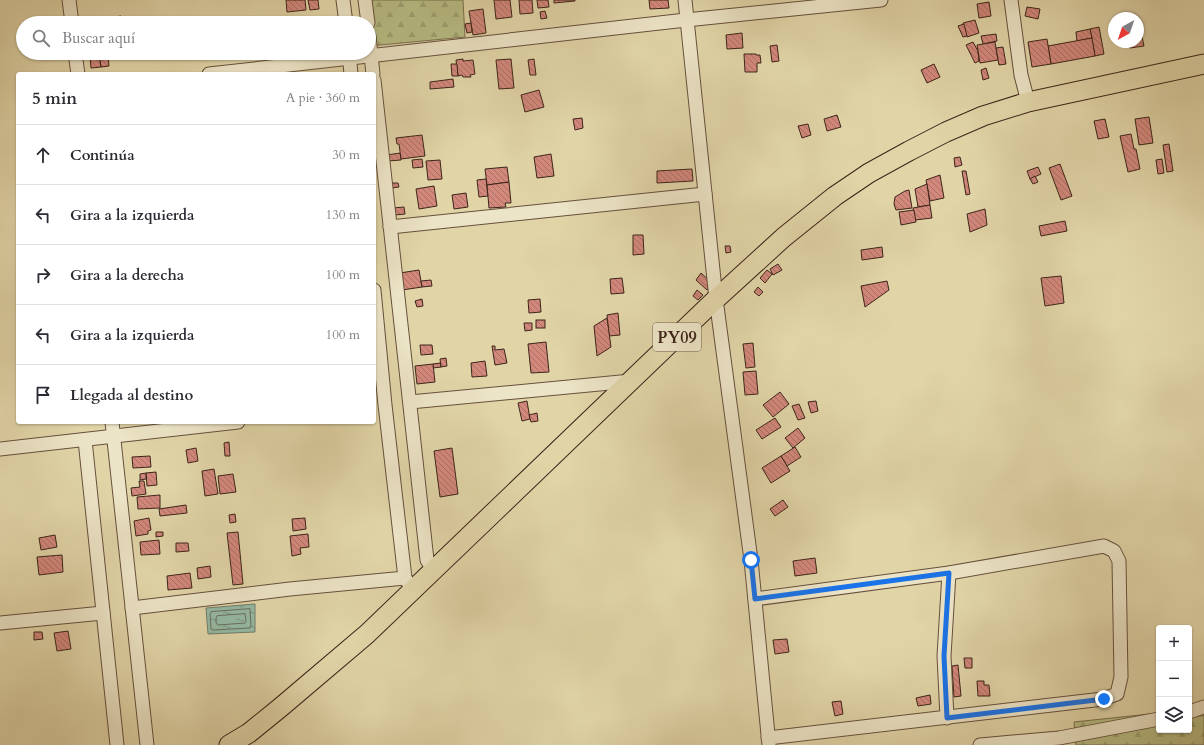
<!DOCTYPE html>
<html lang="es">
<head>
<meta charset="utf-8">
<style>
  :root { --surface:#fff; --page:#f7f7f7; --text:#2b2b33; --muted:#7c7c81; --line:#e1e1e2 }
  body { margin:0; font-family:Cardo,serif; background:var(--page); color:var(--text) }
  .controls { position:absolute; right:12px; bottom:12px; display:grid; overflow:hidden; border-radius:4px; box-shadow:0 1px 3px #0004 }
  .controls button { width:36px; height:36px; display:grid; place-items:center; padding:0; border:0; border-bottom:1px solid var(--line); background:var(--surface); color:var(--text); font:20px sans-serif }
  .compass { position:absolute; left:1108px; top:12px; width:36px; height:36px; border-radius:50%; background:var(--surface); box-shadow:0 1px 3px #0004; rotate:220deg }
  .stop { position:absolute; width:12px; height:12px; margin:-9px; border:3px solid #1a73e8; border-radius:50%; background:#fff }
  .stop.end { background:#1a73e8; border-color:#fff; box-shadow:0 1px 4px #0008 }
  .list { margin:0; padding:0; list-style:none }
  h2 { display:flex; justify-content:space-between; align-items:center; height:52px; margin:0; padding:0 16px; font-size:17px }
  h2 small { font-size:13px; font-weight:400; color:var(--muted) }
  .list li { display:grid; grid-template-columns:26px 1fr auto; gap:12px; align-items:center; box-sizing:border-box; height:60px; padding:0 16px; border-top:1px solid var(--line) }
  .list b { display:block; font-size:15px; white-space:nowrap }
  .list em { font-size:13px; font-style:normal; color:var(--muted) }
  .icon { flex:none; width:22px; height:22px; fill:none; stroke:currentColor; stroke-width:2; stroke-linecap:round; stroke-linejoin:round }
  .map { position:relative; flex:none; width:1204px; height:745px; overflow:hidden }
  .search { position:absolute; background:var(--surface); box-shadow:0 1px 3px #0004; left:16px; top:16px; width:360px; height:44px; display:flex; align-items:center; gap:10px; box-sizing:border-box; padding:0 14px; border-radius:22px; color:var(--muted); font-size:15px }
  .panel { position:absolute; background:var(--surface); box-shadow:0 1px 3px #0004; left:16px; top:72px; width:360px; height:352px; border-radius:4px }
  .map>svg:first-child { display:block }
  .forest { fill:url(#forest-firs); stroke:#7a704e }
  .water { fill:url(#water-ripples); stroke:#727d6c }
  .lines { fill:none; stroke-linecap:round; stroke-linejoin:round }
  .shore { stroke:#696e5e; stroke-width:1 }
  .building { fill:url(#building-back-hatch); stroke:#3d2419 }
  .minor-casing { stroke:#66503d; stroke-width:15 }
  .highway-casing { stroke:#3d2419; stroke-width:21 }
  .minor { stroke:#ece4c6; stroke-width:13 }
  .highway { stroke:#e1d5a8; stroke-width:19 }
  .route { stroke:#1a73e8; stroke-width:5 }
  .labels { text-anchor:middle; stroke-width:4; stroke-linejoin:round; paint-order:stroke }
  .shield { fill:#ece4c6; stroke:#725e4d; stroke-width:1 }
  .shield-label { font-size:16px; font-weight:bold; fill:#3d2419 }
</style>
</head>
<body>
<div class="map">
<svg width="1204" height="745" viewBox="0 0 1204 745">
  <defs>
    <pattern id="forest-firs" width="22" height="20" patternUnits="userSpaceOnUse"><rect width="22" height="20" fill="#b8bc84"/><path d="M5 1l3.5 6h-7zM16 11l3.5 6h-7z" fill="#9fa171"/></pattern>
    <pattern id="water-ripples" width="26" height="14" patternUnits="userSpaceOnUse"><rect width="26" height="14" fill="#95b9a3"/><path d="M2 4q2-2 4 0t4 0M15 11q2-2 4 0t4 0" fill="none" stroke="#7b9684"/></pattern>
    <pattern id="building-back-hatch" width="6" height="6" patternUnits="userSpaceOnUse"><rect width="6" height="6" fill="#d3887c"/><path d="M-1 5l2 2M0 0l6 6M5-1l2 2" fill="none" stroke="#ac6f65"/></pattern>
  </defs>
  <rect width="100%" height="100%" fill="#e1d5a8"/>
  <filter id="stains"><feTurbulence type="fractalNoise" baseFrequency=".005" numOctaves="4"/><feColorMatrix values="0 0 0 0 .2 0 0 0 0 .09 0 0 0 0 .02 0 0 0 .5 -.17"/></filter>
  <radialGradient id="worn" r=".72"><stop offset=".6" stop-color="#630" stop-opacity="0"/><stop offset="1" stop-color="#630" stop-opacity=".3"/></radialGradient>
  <g class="forest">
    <path d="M365 0H463L465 37 370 46 369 23Z"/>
    <path d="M1204 709V745H1076L1074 722 1159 713V730H1189V710Z"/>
  </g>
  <path class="water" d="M255 604V632L208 634 206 608Z"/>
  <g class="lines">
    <g class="shore">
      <path d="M250 609 251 626 250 628 213 630 211 629 210 614 211 612Z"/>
      <path d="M245 614 246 621 245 623 218 625 216 623V618L217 616Z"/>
    </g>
  </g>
  <g class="building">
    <path d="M286 0H305L306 10 287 12Z"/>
    <path d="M308 0H318L319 9 310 10Z"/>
    <path d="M494 0H510L512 17 496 19Z"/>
    <path d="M519 0H532L533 13 520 14Z"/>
    <path d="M537 0H548L549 7 538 8Z"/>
    <path d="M554 0H575V1L554 3Z"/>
    <path d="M649 0H668L669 8 650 9Z"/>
    <path d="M989 2 991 16 979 18 977 4Z"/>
    <path d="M1027 7 1040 9 1038 19 1025 16Z"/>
    <path d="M483 9 486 33 473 35 469 11Z"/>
    <path d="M545 11 547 18 541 19 540 12Z"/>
    <path d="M121 16 123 23H104L103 19Z"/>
    <path d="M975 20 979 33 967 37 963 23Z"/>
    <path d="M471 23 472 32 467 33 465 24Z"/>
    <path d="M964 24 967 36 963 37 958 26Z"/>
    <path d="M1099 27 1104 54 1095 56 1090 29Z"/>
    <path d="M1090 29 1092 38 1077 41 1076 32Z"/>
    <path d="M1141 32 1144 46 1130 48 1129 42H1138V33Z"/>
    <path d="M742 33 743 48 727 49 726 35Z"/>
    <path d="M996 34 997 41 983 44 981 36Z"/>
    <path d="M1092 38 1095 56 1051 64 1048 46Z"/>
    <path d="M1047 39 1051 64 1032 67 1028 42Z"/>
    <path d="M973 42 978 51 979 61 975 63 966 45Z"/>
    <path d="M995 42 998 60 980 63 977 45Z"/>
    <path d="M777 45 779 61 772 62 770 46Z"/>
    <path d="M1003 47 1006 64 999 65 996 48Z"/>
    <path d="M231 53H248V56L232 57Z"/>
    <path d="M744 54H756V55H760L761 63H757V72H745Z"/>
    <path d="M108 55 109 66 101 67 99 56Z"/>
    <path d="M99 56 101 67 91 68 90 57Z"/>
    <path d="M463 59V61L473 60 475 74 470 75 471 77H463L462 75 458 76 456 60Z"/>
    <path d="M511 59 514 88 499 89 496 60Z"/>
    <path d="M534 59 536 75H530L528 60Z"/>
    <path d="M451 64H457L458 76H452Z"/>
    <path d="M934 64 940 77 927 83 921 70Z"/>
    <path d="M986 68 989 78 983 80 981 70Z"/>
    <path d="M453 79 454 87 430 89V82Z"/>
    <path d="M539 90 544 107 525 112 521 95Z"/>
    <path d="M837 115 841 127 827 131 824 119Z"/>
    <path d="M1149 117 1153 143 1139 145 1135 119Z"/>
    <path d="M582 118 583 128 575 130 573 119Z"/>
    <path d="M1105 119 1109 137 1098 139 1094 121Z"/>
    <path d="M808 124 811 135 802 138 798 126Z"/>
    <path d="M1131 134 1134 149H1136L1140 169 1128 172 1120 136Z"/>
    <path d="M422 135 425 156 401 159 399 144H397L396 138Z"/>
    <path d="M1169 144 1173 171 1167 172 1163 145Z"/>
    <path d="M400 153 401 160 388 161 387 155Z"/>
    <path d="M551 154 554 176 537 178 534 157Z"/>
    <path d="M960 157 962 165 955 167 954 158Z"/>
    <path d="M422 159 423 167 413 168 412 160Z"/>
    <path d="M1162 159 1164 173 1158 174 1156 160Z"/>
    <path d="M440 160 442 179 428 180 426 161Z"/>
    <path d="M1060 164 1072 196 1061 200 1049 168Z"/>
    <path d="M507 167 509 182 487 185 485 169Z"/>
    <path d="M1038 167 1041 174 1030 179 1027 171Z"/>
    <path d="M692 169 693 181 657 183V171Z"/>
    <path d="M962 171H966L970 194 966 195Z"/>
    <path d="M940 175 944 198 930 201 926 180Z"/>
    <path d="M1035 176 1038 182 1033 184 1030 179Z"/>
    <path d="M486 179 488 196 479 197 477 180Z"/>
    <path d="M509 182 511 203H505L506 207 489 208 487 185Z"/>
    <path d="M391 183H398L399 187 391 188Z"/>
    <path d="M927 184 930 205 918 207 915 189Z"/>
    <path d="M434 186 437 206 419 209 416 189Z"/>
    <path d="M909 190 912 208 896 210 894 204 895 197 905 191Z"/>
    <path d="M466 193 468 207 454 209 452 195Z"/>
    <path d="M930 205 932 218 915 220 913 208Z"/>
    <path d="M404 207 405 214 395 215 393 208Z"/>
    <path d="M985 209 987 225 970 232 967 214Z"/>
    <path d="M914 210 916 222 901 225 899 212Z"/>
    <path d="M1065 221 1067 231 1041 236 1039 226Z"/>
    <path d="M633 235H643L644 254 633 255Z"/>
    <path d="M725 246H730L731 252 726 253Z"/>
    <path d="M882 247 883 257 862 260 861 250Z"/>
    <path d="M778 264 782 270 773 275 770 269Z"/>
    <path d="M419 270 422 287 402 290 400 273Z"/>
    <path d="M767 270 772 274 765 283 760 278Z"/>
    <path d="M701 273 712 283 707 290 696 280Z"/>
    <path d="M1061 276 1064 303 1045 306 1041 278Z"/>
    <path d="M622 278 624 293 611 294 610 279Z"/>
    <path d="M431 280 432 286 422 287 421 281Z"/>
    <path d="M887 281 889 290 865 307 861 286Z"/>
    <path d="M758 287 763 292 759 296 754 292Z"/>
    <path d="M697 290 703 295 698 300 693 296Z"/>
    <path d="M422 299 423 306 417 307 415 301Z"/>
    <path d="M540 299 541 312 529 313 528 300Z"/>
    <path d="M618 313 620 335 609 336 607 315Z"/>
    <path d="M607 318 611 347 597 356 594 326Z"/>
    <rect x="536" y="320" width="9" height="8"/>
    <path d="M524 323H532V330L525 331Z"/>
    <path d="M546 342 549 372 531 373 528 344Z"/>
    <path d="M753 343 755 367 746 368 743 344Z"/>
    <path d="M420 345H432L433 354 421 355Z"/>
    <path d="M492 346H495V350L504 349 507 363 495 365Z"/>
    <path d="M446 358 447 366 441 367 440 359Z"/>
    <path d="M485 361 487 376 472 377 471 363Z"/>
    <path d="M440 363 441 367 433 368V364Z"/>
    <path d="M433 364 435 382 417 384 415 366Z"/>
    <path d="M756 371 758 394 745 395 743 372Z"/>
    <path d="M780 392 789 404 773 417 763 405Z"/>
    <path d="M527 401 530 419 522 421 518 403Z"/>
    <path d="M816 401 818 411 811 413 808 402Z"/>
    <path d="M799 404 805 418 798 420 792 406Z"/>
    <path d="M537 413 538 421 531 422 529 415Z"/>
    <path d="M775 418 781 427 762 439 756 430Z"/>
    <path d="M798 428 805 438 793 448 785 438Z"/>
    <path d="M229 442 230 456H225L224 443Z"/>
    <path d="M795 447 801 457 787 466 781 456Z"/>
    <path d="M196 448 198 461 188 463 186 450Z"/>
    <path d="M452 448 458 494 440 497 434 451Z"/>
    <path d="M150 456 151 467 133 468 132 457Z"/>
    <path d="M781 456 790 471 771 483 762 468Z"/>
    <path d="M214 469 218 494 205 496 202 471Z"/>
    <path d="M156 472 157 485 147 486 146 473Z"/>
    <path d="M146 473V479L140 480V474Z"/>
    <path d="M233 474 236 492 220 494 218 476Z"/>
    <path d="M139 481H144L146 494 132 496 131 488 140 487Z"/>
    <path d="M160 495V508L138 509 137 497Z"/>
    <path d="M783 500 788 507 775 516 770 509Z"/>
    <path d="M186 505 187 513 160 516 159 509Z"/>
    <path d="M235 514 236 522 230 523 229 515Z"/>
    <path d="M149 518 151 530 148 531V534L136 536 134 521Z"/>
    <path d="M305 518 306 529 293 531 292 519Z"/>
    <path d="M156 532H163V536L156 537Z"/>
    <path d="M238 532 243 584 233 585 227 533Z"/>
    <path d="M308 534 309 547 300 548 301 554 292 556 290 536Z"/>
    <path d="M55 535 57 547 41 550 39 538Z"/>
    <path d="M159 540 160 554 141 555 140 542Z"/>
    <path d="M176 543H188L189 551 176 552Z"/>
    <path d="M62 555 63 572 39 575 37 557Z"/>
    <path d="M815 558 817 573 795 576 793 561Z"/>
    <path d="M210 566 211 577 198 579 197 568Z"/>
    <path d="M190 573 192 588 168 590 167 576Z"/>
    <path d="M68 631 71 649 57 651 54 633Z"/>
    <path d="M34 632H42L43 639 34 640Z"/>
    <path d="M787 639 789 652 775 654 773 640Z"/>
    <path d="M964 658H972V668H965Z"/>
    <path d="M958 665 961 696 954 697 952 666Z"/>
    <path d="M977 681H984V685H989L990 696H978Z"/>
    <path d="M930 695 931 704 918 706 916 698Z"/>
    <path d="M841 701 843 714 835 716 832 702Z"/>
  </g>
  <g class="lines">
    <g class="minor-casing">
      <g id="minor">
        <path d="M69 0 72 23"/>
        <path d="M343 0 346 23"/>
        <path d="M365 0 368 23"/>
        <path d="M685 0 716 299 751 560 769 745"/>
        <path d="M1011 0 1021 75 1028 102"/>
        <path d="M369 36 373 74"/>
        <path d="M75 53 78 74"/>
        <path d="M349 53 351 74"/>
        <path d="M209 74 686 20 881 0"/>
        <path d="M374 80 427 560 433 570"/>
        <path d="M390 227 705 194"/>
        <path d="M374 290 385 405 405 578 413 590"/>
        <path d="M410 402 631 381"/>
        <path d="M112 422 147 745"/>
        <path d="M85 440 117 745"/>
        <path d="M0 449 238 422"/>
        <path d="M755 599 949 573 1104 546 1114 551 1119 561 1121 677 1117 694 1103 699 768 738"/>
        <path d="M132 608 290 589 405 578"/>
        <path d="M0 623 103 613"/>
        <path d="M1189 712 1204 707"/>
        <path d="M947 718 944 656 949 573"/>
        <path d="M980 745 1059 738 1159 719"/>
      </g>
    </g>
    <g class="highway-casing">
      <path id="highway" d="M229 745 249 733 281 707 367 634 716 299 784 237 835 196 869 173 909 151 946 132 983 116 1028 102 1204 64"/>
    </g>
    <use href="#minor" class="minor"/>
    <use href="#highway" class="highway"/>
  </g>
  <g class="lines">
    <path class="route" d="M751 560 755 599 949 573 944 656 947 718 1104 699"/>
  </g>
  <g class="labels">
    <rect class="shield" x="653" y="323" width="48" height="28" rx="3"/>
    <g class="shield-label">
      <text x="677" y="343">PY09</text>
    </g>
  </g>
  <rect width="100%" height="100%" filter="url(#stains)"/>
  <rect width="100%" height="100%" fill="url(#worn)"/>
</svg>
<div class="controls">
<button>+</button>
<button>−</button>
<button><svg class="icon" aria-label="layers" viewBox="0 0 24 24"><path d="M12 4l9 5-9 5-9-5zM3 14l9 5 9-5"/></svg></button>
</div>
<svg class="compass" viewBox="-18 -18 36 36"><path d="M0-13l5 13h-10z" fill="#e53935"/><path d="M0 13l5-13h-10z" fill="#7c7c81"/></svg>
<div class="stop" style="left:751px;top:560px"></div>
<div class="stop end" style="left:1104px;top:699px"></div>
<div class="search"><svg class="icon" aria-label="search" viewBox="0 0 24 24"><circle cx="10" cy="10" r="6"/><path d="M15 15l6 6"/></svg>Buscar aquí</div>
<section class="panel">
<h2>5 min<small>A pie · 360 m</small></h2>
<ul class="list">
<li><svg class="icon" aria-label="ahead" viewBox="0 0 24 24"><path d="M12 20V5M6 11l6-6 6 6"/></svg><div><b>Continúa</b></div><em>30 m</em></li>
<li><svg class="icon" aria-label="left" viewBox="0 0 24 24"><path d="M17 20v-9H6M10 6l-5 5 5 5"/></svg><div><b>Gira a la izquierda</b></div><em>130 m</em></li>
<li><svg class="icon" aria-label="right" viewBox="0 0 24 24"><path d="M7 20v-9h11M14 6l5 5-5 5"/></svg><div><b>Gira a la derecha</b></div><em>100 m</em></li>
<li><svg class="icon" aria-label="left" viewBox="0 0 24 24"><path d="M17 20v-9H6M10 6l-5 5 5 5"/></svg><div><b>Gira a la izquierda</b></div><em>100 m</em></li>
<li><svg class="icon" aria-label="arrive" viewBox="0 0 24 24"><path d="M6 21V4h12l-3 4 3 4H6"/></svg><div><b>Llegada al destino</b></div></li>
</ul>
</section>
</div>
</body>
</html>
